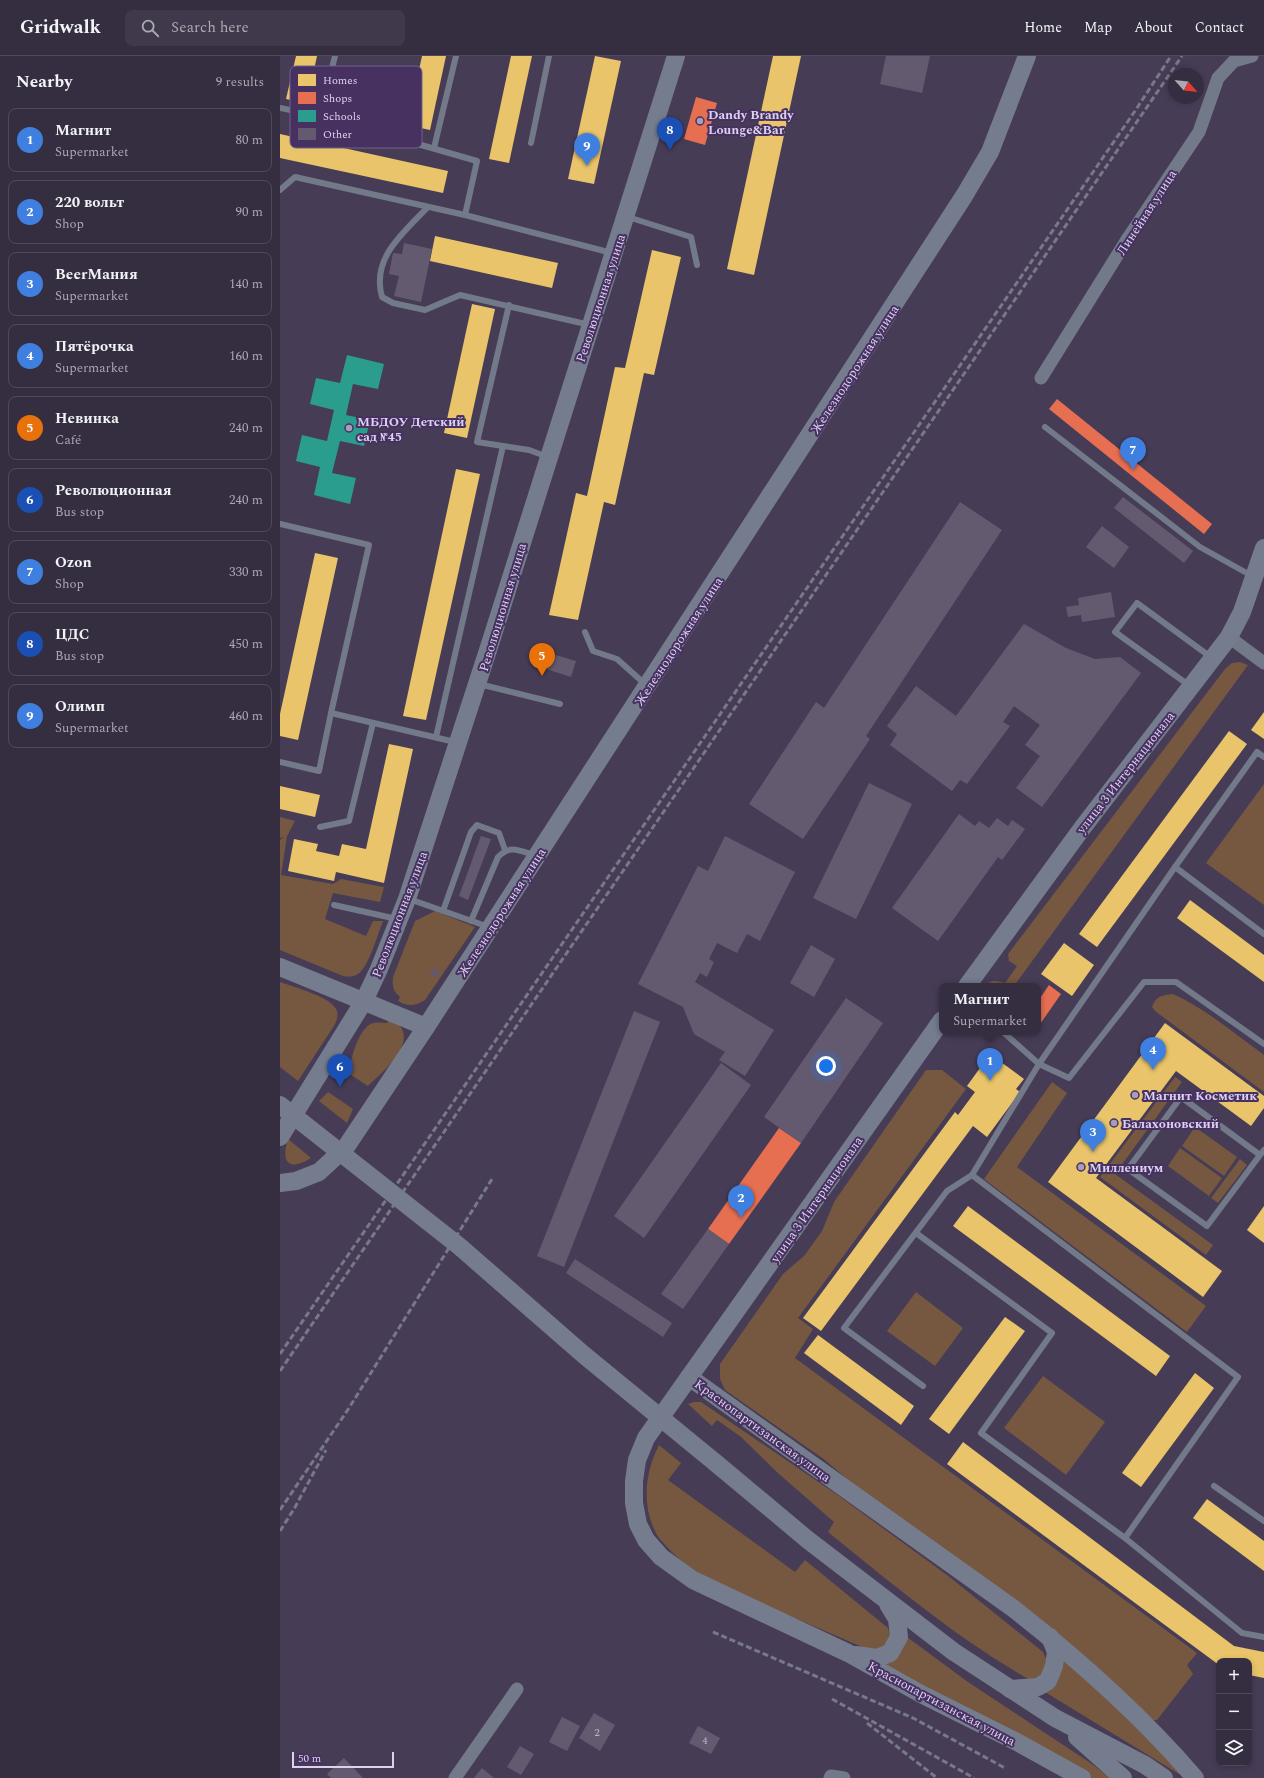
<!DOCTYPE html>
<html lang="en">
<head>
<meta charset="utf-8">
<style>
  :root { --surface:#352d40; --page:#40394b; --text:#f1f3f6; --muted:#aaa8b1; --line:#4f4959; --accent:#8abfa5 }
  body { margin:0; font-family:Spectral,serif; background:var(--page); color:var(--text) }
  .controls { position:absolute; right:12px; bottom:12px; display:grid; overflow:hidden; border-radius:8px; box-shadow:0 2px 6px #0003 }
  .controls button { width:36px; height:36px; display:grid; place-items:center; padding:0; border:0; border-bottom:1px solid var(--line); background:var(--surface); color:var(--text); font:20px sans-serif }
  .compass { position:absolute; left:888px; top:12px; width:36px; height:36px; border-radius:50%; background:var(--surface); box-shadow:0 2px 6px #0003; rotate:117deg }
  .scale { position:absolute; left:12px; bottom:10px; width:102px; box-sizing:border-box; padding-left:4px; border:2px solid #dcd1ee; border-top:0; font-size:11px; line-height:14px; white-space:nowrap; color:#dcd1ee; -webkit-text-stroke:3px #463161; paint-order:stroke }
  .you { position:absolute; left:546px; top:1010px; width:14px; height:14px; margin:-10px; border:3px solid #fff; border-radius:50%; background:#1a73e8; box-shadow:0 0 0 6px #1a73e833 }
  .badge { display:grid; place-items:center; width:26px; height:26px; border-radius:50%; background:var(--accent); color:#fff; font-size:13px; font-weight:700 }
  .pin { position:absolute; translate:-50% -33px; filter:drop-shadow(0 1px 2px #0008) }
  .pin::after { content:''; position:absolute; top:21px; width:14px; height:12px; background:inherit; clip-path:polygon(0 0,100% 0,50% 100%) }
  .popup { position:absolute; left:659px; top:927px; width:102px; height:52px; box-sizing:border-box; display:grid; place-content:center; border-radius:8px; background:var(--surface); filter:drop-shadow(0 1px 3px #0005); font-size:13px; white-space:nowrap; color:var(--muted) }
  .popup b { font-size:15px; color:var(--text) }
  .popup::after { content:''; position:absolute; left:50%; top:100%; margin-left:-8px; border:8px solid transparent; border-top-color:var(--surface) }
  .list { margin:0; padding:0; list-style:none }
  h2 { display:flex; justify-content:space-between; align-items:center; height:52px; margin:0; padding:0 16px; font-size:17px }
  h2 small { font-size:13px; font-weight:400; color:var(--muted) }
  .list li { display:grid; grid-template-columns:26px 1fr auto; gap:12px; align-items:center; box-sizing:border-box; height:64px; margin:0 8px 8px; padding:0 8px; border:1px solid var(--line); border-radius:8px }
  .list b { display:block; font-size:15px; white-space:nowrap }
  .list p { margin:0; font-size:13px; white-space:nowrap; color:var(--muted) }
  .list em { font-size:13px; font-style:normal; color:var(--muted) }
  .icon { flex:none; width:22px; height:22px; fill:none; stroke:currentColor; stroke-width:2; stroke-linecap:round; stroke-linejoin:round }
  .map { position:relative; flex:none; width:984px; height:1722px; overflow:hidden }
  header { display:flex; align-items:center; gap:24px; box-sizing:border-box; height:56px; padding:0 20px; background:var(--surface); border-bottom:1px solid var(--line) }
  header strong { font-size:19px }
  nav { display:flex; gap:22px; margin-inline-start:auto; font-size:14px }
  .search { width:280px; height:36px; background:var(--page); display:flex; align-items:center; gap:10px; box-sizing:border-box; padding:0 14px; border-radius:8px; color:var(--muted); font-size:15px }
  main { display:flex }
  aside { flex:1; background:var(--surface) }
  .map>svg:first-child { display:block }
  .green { fill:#765740 }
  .homes { fill:#e9c46a }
  .shops { fill:#e76f51 }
  .schools { fill:#2a9d8f }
  .building { fill:#645a70 }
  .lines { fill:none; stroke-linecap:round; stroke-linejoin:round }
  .lane { stroke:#727989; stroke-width:6 }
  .street { stroke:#727989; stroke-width:13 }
  .secondary { stroke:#757c8e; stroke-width:18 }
  .rail { stroke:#777889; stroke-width:3; stroke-dasharray:6 3; stroke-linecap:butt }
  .secondary-bridge { stroke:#757c8e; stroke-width:18 }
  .poi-dot { fill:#a89db9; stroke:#463161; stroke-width:1.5 }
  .labels { text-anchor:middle; stroke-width:4; stroke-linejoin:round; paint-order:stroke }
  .number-label { font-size:11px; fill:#beb3ce }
  .poi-label { font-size:13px; font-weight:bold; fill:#dcd1ee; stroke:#463161; text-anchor:start }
  .street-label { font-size:13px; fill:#dcd1ee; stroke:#463161 }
  .key { fill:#463161; stroke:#73618b; stroke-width:1 }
  .key-label { font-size:11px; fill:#dcd1ee }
</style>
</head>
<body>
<header>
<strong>Gridwalk</strong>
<div class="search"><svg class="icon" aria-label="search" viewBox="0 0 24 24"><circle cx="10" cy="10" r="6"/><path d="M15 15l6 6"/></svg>Search here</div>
<nav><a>Home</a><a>Map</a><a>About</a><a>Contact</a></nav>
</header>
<main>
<aside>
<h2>Nearby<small>9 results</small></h2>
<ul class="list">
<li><span class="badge" style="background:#3f7fe0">1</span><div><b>Магнит</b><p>Supermarket</p></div><em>80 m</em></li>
<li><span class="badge" style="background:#3f7fe0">2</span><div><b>220 вольт</b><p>Shop</p></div><em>90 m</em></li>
<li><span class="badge" style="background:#3f7fe0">3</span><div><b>BeerМания</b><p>Supermarket</p></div><em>140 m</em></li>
<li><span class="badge" style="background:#3f7fe0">4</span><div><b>Пятёрочка</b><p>Supermarket</p></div><em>160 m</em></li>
<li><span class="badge" style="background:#e8710a">5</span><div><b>Невинка</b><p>Café</p></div><em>240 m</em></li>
<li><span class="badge" style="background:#1a4fb4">6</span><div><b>Революционная</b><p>Bus stop</p></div><em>240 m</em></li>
<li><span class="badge" style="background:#3f7fe0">7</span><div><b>Ozon</b><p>Shop</p></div><em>330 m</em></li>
<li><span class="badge" style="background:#1a4fb4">8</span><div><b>ЦДС</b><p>Bus stop</p></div><em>450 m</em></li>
<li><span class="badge" style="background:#3f7fe0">9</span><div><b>Олимп</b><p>Supermarket</p></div><em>460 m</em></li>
</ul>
</aside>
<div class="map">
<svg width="984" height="1722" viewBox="0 0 984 1722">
  <rect width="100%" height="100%" fill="#473c56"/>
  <g class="green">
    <path d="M960 606 968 609 734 930H704C711 923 716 924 725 927L737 910 729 905 728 898 945 613 952 607Z"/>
    <path d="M984 728V849L926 807Z"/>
    <path d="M0 761 15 765 7 780 1 819 53 828 61 823 104 831 100 846 53 837 45 863 86 880 93 865H103C98 877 89 911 78 918 73 921 69 921 63 920L0 894V784L4 781 0 782Z"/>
    <path d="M155 855 195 871 145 944C135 950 128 951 118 945L120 941C113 935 112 930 113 921L135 865Z"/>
    <path d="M0 926C13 931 53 941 57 955 59 962 55 968 52 973L18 1025 0 1011Z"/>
    <path d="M893 938C926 953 955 978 984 999V1036L875 955 872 951C876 940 882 939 893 938Z"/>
    <path d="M110 962C145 981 105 1014 88 1030L68 1017C72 1002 76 979 89 969 95 965 101 967 107 967Z"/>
    <path d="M646 1014H662L686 1033 518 1262 533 1273 515 1302 917 1597 907 1609 913 1618 877 1664H872L608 1458 545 1404 445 1334 440 1323V1308L503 1218 524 1200 542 1175 554 1146Z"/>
    <path d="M895 1021 902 1026 835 1118 933 1189 926 1199 820 1121Z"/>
    <path d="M772 1026 787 1037 737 1111 926 1250 907 1276 704 1123Z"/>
    <path d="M48 1036 73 1053 67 1067 39 1045Z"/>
    <path d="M915 1071 957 1101 944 1120 902 1090Z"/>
    <path d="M8 1083 31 1102C10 1115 0 1108 8 1083Z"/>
    <path d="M900 1092 942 1122 929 1140 888 1110Z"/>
    <path d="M960 1103 967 1109 938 1147 931 1142Z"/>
    <path d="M636 1236 683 1272 655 1310 607 1275Z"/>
    <path d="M763 1320 825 1366 786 1419 724 1372Z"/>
    <path d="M414 1346H421L559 1440 667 1519 763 1596 767 1605 761 1620 750 1624C678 1583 612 1528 548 1476L554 1466 499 1418 461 1381 437 1364 432 1370 408 1348Z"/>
    <path d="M379 1389 401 1407 388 1424 515 1516 525 1504 608 1572 610 1579 601 1594H589C562 1582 535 1571 508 1559 466 1541 418 1525 387 1491 384 1487 379 1483 377 1479 361 1451 365 1416 379 1389Z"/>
    <path d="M627 1581 688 1626 812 1708 830 1722H812L765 1696 679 1653 603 1607C623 1599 618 1599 627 1581Z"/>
    <path d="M786 1600 900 1716 899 1718 765 1636 781 1603Z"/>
  </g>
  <g class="homes">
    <path d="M16 0H37L27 47 6 43Z"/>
    <path d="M142 0H166L150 74 127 69Z"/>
    <path d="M231 0H252L229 107 209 103Z"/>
    <path d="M315 0 341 5 314 128 288 123Z"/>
    <path d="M493 0H521L474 219 447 213Z"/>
    <path d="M0 78 168 115 163 137 0 102Z"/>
    <path d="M155 180 278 207 272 232 150 205Z"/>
    <path d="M372 194 401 201 374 319 364 317 335 449 324 446 298 564 269 559 296 437 307 440 335 311 345 312Z"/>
    <path d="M192 248 215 253 187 382 164 377Z"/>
    <path d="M176 413 200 418 146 664 123 660Z"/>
    <path d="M35 497 58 502 18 684 0 680V658Z"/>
    <path d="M984 656V683L971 674Z"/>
    <path d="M949 675 967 688 817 891 799 878Z"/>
    <path d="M109 688 133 693 104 827 56 816 54 825 8 815 14 783 38 788 36 795 59 800 62 788 86 793Z"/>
    <path d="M0 730 40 739 35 761 0 753Z"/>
    <path d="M910 844 984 899V926L897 862Z"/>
    <path d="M784 887 814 909 792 940 761 918Z"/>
    <path d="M885 967 984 1040V1052L971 1070 896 1015 816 1122 942 1215 923 1241 768 1126Z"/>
    <path d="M710 998 744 1023 736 1033 740 1036 707 1081 693 1070 541 1275 523 1262 675 1056 678 1059 695 1036 687 1030Z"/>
    <path d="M688 1150 890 1300 876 1320 673 1170Z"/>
    <path d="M984 1150V1187L967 1174Z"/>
    <path d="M725 1261 745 1275 669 1378 649 1363Z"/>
    <path d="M538 1279 634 1350 621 1369 524 1297Z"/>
    <path d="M915 1317 934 1332 861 1431 842 1417Z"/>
    <path d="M683 1386 954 1590 984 1596V1622L969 1619V1605H939V1609L667 1408Z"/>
    <path d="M927 1443 984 1485V1515L913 1462Z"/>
  </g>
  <g class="shops">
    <path d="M416 41 437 47 425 89 404 83Z"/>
    <path d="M777 343 932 468 924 478 769 353Z"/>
    <path d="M769 929 781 938 758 971V945Z"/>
    <path d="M499 1072 521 1087 449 1188 428 1173Z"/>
  </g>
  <path class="schools" d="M67 299 104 308 98 333 73 328 66 359 90 364 84 390 60 385 52 417 76 422 70 448 34 439 40 411 16 405 22 379 47 385 54 354 30 348 36 322 60 327Z"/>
  <g class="building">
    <path d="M606 0H650L642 37 600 28Z"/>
    <path d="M124 187 152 193 141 246 114 240 119 220 109 218 113 197 122 198Z"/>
    <path d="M843 441 913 495 904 507 834 452Z"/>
    <path d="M680 446 722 474 586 680 590 683 523 783 469 748 536 646 544 652Z"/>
    <path d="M822 470 849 491 834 512 806 491Z"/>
    <path d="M831 536 835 561 802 566 801 559 788 561 786 551 799 549 798 542Z"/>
    <path d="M744 568 786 592 815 603 840 601 861 617 762 751 736 732 760 700 745 689 760 669 734 650 723 666 730 670 687 728 680 724 672 735 610 689 617 678 607 670 636 630 676 660Z"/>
    <path d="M262 595 296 605 291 621 257 610Z"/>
    <path d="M589 727 632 748 576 863 533 842Z"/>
    <path d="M679 758 695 770 699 765 709 772 717 762 728 770 732 764 745 773 722 804 718 801 658 885 612 852Z"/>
    <path d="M201 780 211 783 188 844 179 840Z"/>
    <path d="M445 780 515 816 480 885 467 878 457 897 437 887 429 903 434 906 427 921 420 917 415 926 494 974 465 1020 439 1004 445 996 414 978 403 951 358 928 418 810 428 815Z"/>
    <path d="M531 889 555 903 534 941 510 927Z"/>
    <path d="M153 912 160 916 157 921 150 918Z"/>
    <path d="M566 942 603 967 521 1087 484 1061Z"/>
    <path d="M354 955 380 966 284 1211 257 1200Z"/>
    <path d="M441 1007 471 1029 364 1182 334 1160Z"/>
    <path d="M428 1173 449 1188 403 1253 381 1238Z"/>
    <path d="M295 1203 392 1267 383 1281 286 1217Z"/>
    <path d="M314 1657 335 1669 320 1695 299 1682Z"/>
    <path d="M282 1661 300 1670 287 1695 269 1686Z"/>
    <path d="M418 1670 440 1682 431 1698 409 1687Z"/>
    <path d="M240 1690 254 1698 241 1719 227 1711Z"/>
    <path d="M64 1702 83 1722H51L47 1718Z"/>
    <path d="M202 1712 214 1722H194Z"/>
  </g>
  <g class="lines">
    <g class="lane">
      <path d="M0 52 40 60 197 105 185 159"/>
      <path d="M40 60 55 0"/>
      <path d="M251 87 269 0"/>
      <path d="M154 92 176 0"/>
      <path d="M0 134 15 121 185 159 332 197"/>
      <path d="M148 151C123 177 91 202 102 241L113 247 145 254 180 239 310 269"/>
      <path d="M348 161 411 181 417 209"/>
      <path d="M765 371 920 491 972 520"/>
      <path d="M223 390 197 386 229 249"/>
      <path d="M0 468 89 489 51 657"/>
      <path d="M305 576 313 595 337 603 365 628"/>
      <path d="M199 628 280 648"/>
      <path d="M910 630 835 576 857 547 932 602"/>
      <path d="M156 681 223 390 249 394 268 401"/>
      <path d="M0 706 39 715 51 657 175 686"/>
      <path d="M40 771 69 765 93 667"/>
      <path d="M895 811 984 878"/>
      <path d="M129 843 209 871"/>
      <path d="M54 849 117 863"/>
      <path d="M163 855 191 776 197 769 219 777 225 794"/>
      <path d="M191 865 218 801C231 788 239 795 254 799"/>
      <path d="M723 976 759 1008 789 1022 864 926H896L984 988"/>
      <path d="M980 1099 901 1041 848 1113 927 1170 980 1099 984 1094"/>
      <path d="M692 1119 958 1321 845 1482 962 1577 984 1581"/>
      <path d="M636 1177 772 1277 701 1377 845 1482"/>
      <path d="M643 1330 564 1272 667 1135 692 1119 759 1008 895 811 977 696 984 701"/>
      <path d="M934 1430 984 1465"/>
    </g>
    <g class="street">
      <path d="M761 322 848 182 919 76 938 22 954 5 972 0"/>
      <path d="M949 581 984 607"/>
      <path d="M175 1722 237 1633"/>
      <path d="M550 1722 551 1720 564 1722"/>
    </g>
    <g class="secondary">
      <path d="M0 911 146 971"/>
      <path d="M687 930 803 771 949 581 962 556 984 492"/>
      <path d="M662 964 366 1382 357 1404 354 1425V1447L358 1468 366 1484 381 1501 413 1524 568 1597 641 1638 737 1686 802 1722"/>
      <path d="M0 1081 84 945 99 913 127 843 210 588 396 0"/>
      <path d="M0 1127 16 1125 39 1116 66 1091 146 971 684 140 710 96 747 0"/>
      <path d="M409 1321 734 1553C799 1604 861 1659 915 1722"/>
      <path d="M437 1408 528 1484 674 1596 775 1662 865 1709 884 1722"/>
      <path d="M576 1599 597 1602 610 1597 619 1581 617 1563 608 1548"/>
      <path d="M730 1633 758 1631 768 1625 774 1610 776 1596 770 1581"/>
      <path d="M797 1681 843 1722"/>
    </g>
    <g class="rail">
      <path d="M0 1298 855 55 891 0"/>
      <path d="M0 1315 902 0"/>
      <path d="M0 1454 69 1352 212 1123"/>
      <path d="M0 1475 14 1453 46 1394"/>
      <path d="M433 1576 633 1662 725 1712"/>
      <path d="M552 1643 694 1722"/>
      <path d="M587 1667 657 1722"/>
    </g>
    <path class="secondary-bridge" d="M0 1049 179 1190 304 1299 437 1408"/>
  </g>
  <g class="poi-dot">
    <circle cx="420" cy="65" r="4"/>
    <circle cx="69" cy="372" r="4"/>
    <circle cx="855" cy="1039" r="4"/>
    <circle cx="834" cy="1067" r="4"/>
    <circle cx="801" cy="1111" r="4"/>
  </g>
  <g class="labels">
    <g class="number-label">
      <text x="317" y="1680">2</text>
      <text x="425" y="1688">4</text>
    </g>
    <g class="poi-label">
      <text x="428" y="63">Dandy Brandy<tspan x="428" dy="15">Lounge&amp;Bar</tspan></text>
      <text x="77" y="370">МБДОУ Детский<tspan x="77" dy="15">сад №45</tspan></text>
      <text x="863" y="1044">Магнит Косметик</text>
      <text x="842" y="1072">Балахоновский</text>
      <text x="809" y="1116">Миллениум</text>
    </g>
    <g class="street-label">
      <text transform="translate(866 156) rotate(-57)" y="5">Линейная улица</text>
      <text transform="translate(320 242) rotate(-72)" y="5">Революционная улица</text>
      <text transform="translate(574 313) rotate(-57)" y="5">Железнодорожная улица</text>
      <text transform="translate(222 551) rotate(-73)" y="5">Революционная улица</text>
      <text transform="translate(398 585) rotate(-57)" y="5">Железнодорожная улица</text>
      <text transform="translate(845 716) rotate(-52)" y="5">улица 3 Интернационала</text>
      <text transform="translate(221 856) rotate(-57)" y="5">Железнодорожная улица</text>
      <text transform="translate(119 858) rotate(-69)" y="5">Революционная улица</text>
      <text transform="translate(536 1143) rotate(-55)" y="5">улица 3 Интернационала</text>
      <text transform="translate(483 1374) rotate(36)" y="5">Краснопартизанская улица</text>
      <text transform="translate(662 1647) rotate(28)" y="5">Краснопартизанская улица</text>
    </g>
  </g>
  <rect x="10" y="10" width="132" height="82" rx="6" class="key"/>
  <rect x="18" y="18" width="18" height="12" fill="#e9c46a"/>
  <rect x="18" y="36" width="18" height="12" fill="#e76f51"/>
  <rect x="18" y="54" width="18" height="12" fill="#2a9d8f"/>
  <rect x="18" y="72" width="18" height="12" fill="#645a70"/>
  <g class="key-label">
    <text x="43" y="28">Homes</text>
    <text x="43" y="46">Shops</text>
    <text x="43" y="64">Schools</text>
    <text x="43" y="82">Other</text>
  </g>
</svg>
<div class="controls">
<button>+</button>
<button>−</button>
<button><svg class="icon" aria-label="layers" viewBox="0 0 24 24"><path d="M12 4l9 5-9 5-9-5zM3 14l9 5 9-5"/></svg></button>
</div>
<svg class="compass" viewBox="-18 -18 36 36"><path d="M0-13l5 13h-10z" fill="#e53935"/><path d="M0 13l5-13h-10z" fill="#aaa8b1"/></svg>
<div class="scale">50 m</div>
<div class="you"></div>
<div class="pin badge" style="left:710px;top:1025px;background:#3f7fe0">1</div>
<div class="popup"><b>Магнит</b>Supermarket</div>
<div class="pin badge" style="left:461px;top:1162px;background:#3f7fe0">2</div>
<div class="pin badge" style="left:813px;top:1096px;background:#3f7fe0">3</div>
<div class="pin badge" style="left:873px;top:1014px;background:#3f7fe0">4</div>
<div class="pin badge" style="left:262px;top:620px;background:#e8710a">5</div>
<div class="pin badge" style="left:60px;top:1031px;background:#1a4fb4">6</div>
<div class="pin badge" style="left:853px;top:414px;background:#3f7fe0">7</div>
<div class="pin badge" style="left:390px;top:94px;background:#1a4fb4">8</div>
<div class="pin badge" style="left:307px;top:110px;background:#3f7fe0">9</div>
</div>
</main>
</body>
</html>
